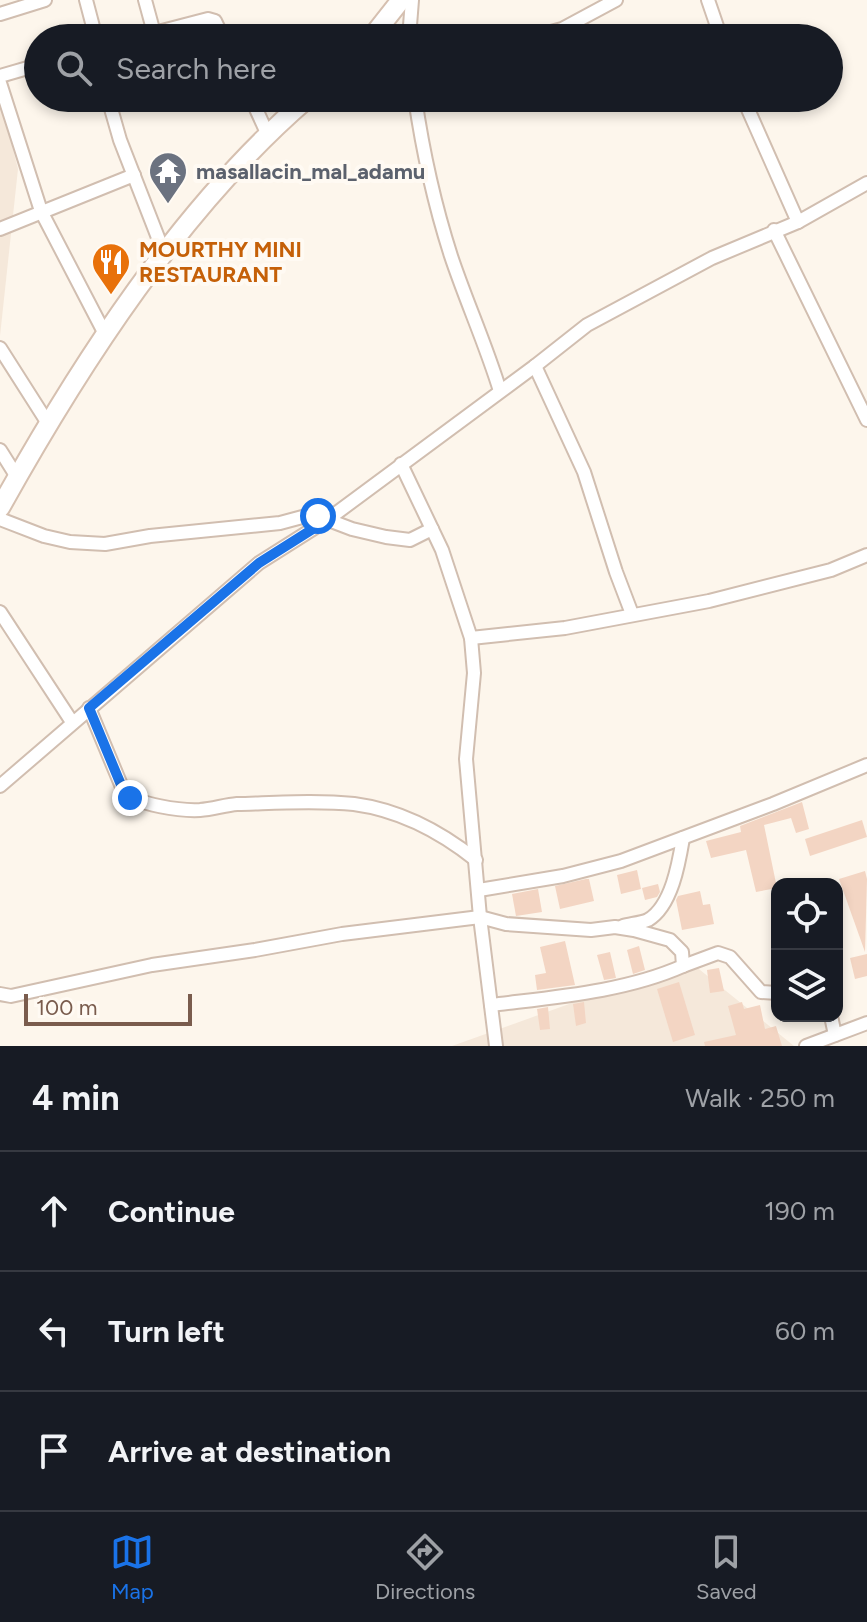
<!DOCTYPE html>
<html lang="en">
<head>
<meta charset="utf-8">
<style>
  :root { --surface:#171b24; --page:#242831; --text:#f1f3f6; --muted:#9ea1a6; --line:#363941; --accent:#1a73e8 }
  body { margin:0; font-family:Figtree,sans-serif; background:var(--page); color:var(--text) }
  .controls { position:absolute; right:24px; bottom:24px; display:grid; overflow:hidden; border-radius:16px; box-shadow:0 4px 12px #0003 }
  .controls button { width:72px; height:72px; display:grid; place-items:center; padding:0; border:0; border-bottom:2px solid var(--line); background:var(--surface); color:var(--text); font:40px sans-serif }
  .scale { position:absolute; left:24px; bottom:20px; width:168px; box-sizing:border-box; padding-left:8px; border:4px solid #7a5c4d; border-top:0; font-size:22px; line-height:28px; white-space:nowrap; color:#7a5c4d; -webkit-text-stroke:6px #fffaf3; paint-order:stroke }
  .stop { position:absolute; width:24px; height:24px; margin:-18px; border:6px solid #1a73e8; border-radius:50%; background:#fff }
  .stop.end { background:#1a73e8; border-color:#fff; box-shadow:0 2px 8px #0008 }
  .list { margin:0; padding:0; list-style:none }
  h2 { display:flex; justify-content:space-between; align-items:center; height:104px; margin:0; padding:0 32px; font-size:34px }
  h2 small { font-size:26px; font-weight:400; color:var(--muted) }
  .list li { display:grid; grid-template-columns:52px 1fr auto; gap:24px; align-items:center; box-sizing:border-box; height:120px; padding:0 32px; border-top:2px solid var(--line) }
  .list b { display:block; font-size:30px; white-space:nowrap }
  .list em { font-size:26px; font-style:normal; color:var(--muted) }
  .icon { flex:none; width:44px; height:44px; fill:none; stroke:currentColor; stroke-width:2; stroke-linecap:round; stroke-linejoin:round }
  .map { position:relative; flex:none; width:867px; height:1046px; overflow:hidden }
  .search { position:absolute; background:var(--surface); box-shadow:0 4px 12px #0003; left:24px; right:24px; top:24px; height:88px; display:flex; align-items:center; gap:20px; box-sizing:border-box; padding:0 28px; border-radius:44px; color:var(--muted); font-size:30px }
  .sheet { height:464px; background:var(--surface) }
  nav { display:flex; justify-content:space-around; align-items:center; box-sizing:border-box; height:112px; border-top:2px solid var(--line); background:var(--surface); font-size:22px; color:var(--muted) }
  nav a { display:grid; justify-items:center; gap:4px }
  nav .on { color:var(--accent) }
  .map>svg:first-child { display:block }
  .residential { fill:#f5e8da }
  .building { fill:#f3d5c3 }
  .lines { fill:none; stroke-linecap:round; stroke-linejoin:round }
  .street-casing { stroke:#d1beb0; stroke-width:16 }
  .secondary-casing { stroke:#d6c0b0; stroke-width:22 }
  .street { stroke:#fff; stroke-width:12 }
  .secondary { stroke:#fff; stroke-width:18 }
  .route { stroke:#1a73e8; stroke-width:10 }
  .labels { text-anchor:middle; stroke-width:8; stroke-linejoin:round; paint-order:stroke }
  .worship-label { font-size:22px; font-weight:bold; fill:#5b616d; stroke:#fffaf3; text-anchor:start }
  .food-label { font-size:22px; font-weight:bold; fill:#c56008; stroke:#fffaf3; text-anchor:start }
</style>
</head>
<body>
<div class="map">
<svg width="867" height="1046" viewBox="0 0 867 1046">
  <rect width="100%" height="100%" fill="#fdf6ec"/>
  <g class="residential">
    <path d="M0 98 18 169 0 336Z"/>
    <path d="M689 961 794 1046H452Z"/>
  </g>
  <g class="building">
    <path d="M802 802 809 829 796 833 791 818 764 825 777 888 756 892 746 850 711 858 706 841 741 832 740 826Z"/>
    <path d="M862 820 867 837 810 856 805 839Z"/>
    <path d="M637 870 641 889 621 894 617 875Z"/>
    <path d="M865 871 867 879 865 952 839 879Z"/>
    <path d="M586 879H589L594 901 560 909 555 886Z"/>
    <path d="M658 884 660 892 657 897 645 900 642 888Z"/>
    <path d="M538 889 542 912 516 916 512 894Z"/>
    <path d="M700 891 703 905 710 904 714 924 682 930 676 900 678 896Z"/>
    <path d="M565 941 575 985 537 990 535 975 546 973 540 947Z"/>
    <path d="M639 946 645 970 633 974 627 950Z"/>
    <path d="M610 952 616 978 604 980 597 955Z"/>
    <path d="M867 954V976L855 979 850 958Z"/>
    <path d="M719 968 724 991 710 993 707 970Z"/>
    <path d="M679 982 695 1035 673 1042 657 989Z"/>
    <path d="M584 1002 586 1023 576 1026 573 1004Z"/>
    <path d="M742 1002 744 1009 760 1005 765 1029 776 1026 782 1046H705L704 1042 736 1035 728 1006Z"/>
    <path d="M548 1007 550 1029 540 1030 537 1009Z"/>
  </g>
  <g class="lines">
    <g class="street-casing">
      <g id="street">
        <path d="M86 0 96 38"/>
        <path d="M145 0 154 33"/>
        <path d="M708 0 721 38"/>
        <path d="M0 14 45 0"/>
        <path d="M135 38 208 19 215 21 223 38"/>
        <path d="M409 38 412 0"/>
        <path d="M529 38 562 29 616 0"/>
        <path d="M0 76 38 65"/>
        <path d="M0 83 41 211 106 336"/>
        <path d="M108 98 120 140 164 253"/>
        <path d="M251 98 267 133"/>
        <path d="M415 98C423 153 434 203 451 256 466 301 486 345 500 391"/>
        <path d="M743 98 798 222"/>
        <path d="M0 229 134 175"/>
        <path d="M774 230 867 420"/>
        <path d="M0 348 49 425"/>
        <path d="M535 366 584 472 616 572 632 614"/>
        <path d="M0 450 17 477"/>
        <path d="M401 464 442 550 471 638 474 673 466 759 480 917 496 1046"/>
        <path d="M0 519 44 536 70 542 105 544 150 536 280 523 306 516H318L352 529 386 537 410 540 432 529"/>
        <path d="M0 612 72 722"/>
        <path d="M471 638 565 628 709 601 831 570 867 555"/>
        <path d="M89 708 124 792C138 805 181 811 200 810 213 809 225 805 237 804 275 803 316 800 354 804 399 810 441 832 476 860"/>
        <path d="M0 786 259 563 327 520 535 366 587 325 712 258 798 222 867 183"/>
        <path d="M479 890 563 876 621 861 773 804 867 765"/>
        <path d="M623 926C630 924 642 923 648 920 672 906 679 862 683 838"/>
        <path d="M683 966 718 953 730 957 761 992 777 993"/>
        <path d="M0 994 11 996 152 965 255 950 342 934 480 917 506 924 591 930 615 927 634 930 670 940 682 952 683 966C624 992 555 997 491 1005"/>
        <path d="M831 1016 835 1035"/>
        <path d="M806 1046 867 1023"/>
      </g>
    </g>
    <g class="secondary-casing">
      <g id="secondary">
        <path d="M371 38 401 0"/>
        <path d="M0 508C80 364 182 206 308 98"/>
      </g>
    </g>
    <use href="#street" class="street"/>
    <use href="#secondary" class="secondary"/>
  </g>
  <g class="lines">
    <path class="route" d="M130 798 124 792 89 708 259 563 327 520 318 516"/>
  </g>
  <defs>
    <g id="temple-pin" transform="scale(2)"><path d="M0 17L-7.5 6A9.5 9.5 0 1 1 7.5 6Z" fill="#6b7280" stroke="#fffaf3"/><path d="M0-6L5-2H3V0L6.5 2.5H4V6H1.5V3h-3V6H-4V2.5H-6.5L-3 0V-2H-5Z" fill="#fff"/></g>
    <g id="restaurant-pin" transform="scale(2)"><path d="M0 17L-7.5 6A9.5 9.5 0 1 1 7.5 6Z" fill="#e8710a" stroke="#fffaf3"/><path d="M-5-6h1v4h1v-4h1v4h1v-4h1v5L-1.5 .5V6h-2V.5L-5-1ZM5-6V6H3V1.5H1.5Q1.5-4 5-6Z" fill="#fff"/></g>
  </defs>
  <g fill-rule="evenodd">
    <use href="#temple-pin" x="168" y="171"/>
    <use href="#restaurant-pin" x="111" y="262"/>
  </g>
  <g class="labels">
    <g class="worship-label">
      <text x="196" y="179">masallacin_mal_adamu</text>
    </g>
    <g class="food-label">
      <text x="139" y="257">MOURTHY MINI<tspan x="139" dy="25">RESTAURANT</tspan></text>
    </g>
  </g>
</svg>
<div class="controls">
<button><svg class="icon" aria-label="locate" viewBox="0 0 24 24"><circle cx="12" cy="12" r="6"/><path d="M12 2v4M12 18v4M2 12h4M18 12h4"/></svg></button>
<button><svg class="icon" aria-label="layers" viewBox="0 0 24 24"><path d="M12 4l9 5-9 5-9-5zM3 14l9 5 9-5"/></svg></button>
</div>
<div class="scale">100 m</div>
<div class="stop" style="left:318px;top:516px"></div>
<div class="stop end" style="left:130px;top:798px"></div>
<div class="search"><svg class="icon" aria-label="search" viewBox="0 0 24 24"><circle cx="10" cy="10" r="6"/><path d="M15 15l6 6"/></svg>Search here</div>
</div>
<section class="sheet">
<h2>4 min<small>Walk · 250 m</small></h2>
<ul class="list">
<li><svg class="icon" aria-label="ahead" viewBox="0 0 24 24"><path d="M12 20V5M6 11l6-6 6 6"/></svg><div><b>Continue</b></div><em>190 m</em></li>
<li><svg class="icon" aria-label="left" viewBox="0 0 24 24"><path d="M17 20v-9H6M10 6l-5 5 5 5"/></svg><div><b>Turn left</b></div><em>60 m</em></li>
<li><svg class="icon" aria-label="arrive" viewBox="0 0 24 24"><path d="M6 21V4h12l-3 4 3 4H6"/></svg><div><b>Arrive at destination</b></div></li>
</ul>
</section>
<nav>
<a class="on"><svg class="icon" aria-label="map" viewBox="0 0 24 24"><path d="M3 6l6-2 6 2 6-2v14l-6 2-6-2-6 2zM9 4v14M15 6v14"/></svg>Map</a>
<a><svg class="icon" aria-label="directions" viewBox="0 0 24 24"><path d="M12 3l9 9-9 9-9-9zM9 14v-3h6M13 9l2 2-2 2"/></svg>Directions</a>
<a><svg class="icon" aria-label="saved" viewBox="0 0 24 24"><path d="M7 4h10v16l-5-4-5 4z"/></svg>Saved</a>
</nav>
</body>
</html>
